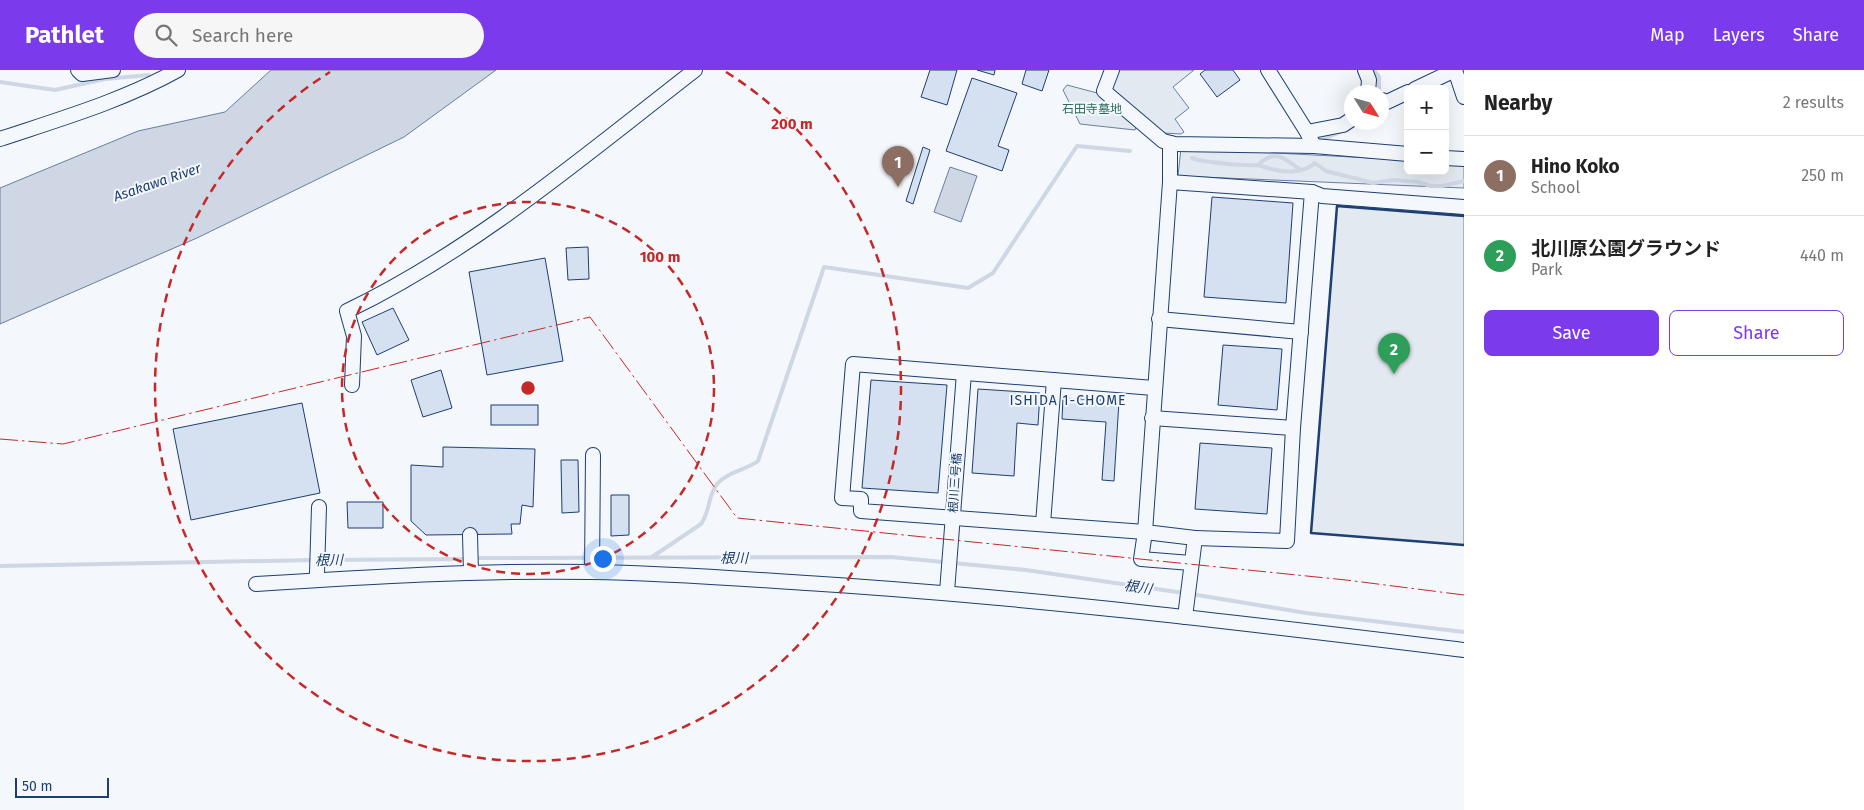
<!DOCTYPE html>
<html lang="en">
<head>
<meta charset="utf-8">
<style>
  :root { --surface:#fff; --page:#f6f6f6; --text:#222; --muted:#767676; --line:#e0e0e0; --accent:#7c3aed }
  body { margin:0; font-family:"Fira Sans","Noto Sans JP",sans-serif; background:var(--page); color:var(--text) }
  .controls { position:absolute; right:15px; top:15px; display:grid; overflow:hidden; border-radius:8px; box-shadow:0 5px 20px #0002 }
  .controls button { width:45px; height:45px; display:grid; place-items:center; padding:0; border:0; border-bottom:1px solid var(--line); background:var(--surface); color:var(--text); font:25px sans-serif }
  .compass { position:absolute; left:1344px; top:15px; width:45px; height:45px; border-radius:50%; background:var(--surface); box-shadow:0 5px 20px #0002; rotate:127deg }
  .scale { position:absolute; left:15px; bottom:12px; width:94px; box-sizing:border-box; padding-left:5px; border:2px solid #1d3f73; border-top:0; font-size:14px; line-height:18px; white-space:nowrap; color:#1d3f73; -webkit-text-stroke:4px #f4f7fb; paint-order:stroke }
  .you { position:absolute; left:602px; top:488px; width:18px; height:18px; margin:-12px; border:4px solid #fff; border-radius:50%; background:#1a73e8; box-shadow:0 0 0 8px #1a73e833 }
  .badge { display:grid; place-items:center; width:32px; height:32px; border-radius:50%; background:var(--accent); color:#fff; font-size:16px; font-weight:700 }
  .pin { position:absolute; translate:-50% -41px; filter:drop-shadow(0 1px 2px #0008) }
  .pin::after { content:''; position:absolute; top:26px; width:18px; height:15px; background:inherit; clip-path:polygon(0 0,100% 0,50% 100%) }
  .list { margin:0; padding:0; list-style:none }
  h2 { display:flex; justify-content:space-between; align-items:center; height:65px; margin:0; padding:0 20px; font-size:21px }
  h2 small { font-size:16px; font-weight:400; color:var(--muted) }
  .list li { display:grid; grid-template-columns:32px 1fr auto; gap:15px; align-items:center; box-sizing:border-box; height:80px; padding:0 20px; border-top:1px solid var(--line) }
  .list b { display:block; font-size:19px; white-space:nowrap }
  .list p { margin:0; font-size:16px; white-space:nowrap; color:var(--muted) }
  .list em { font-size:16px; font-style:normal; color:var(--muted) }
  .actions { display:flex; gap:10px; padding:15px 20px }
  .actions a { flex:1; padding:11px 0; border:1px solid var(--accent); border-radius:8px; text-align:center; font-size:18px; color:var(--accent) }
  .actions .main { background:var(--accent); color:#fff }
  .icon { flex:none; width:28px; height:28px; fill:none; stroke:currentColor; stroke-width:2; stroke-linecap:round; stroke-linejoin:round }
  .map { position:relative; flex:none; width:1464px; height:740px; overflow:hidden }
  header { display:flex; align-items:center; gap:30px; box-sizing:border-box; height:70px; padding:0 25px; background:var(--accent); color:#fff }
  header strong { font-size:24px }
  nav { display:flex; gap:28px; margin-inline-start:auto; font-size:18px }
  .search { width:350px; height:45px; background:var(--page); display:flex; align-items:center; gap:12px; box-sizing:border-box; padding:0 18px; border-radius:28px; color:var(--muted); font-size:19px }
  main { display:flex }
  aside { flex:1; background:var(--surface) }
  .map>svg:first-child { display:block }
  .green { fill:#e3e9f0; stroke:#687fa3 }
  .water { fill:#cfd7e4; stroke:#687fa3 }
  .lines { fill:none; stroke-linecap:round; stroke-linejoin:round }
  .stream { stroke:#cfd7e4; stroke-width:4 }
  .building { fill:#d5e0f0; stroke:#1d3f73 }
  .minor-casing { stroke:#1d3f73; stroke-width:16 }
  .minor { stroke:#f4f7fb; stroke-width:14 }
  .wall { stroke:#1d3f73; stroke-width:2.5 }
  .power { stroke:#c62828; stroke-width:1; stroke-dasharray:18 4 2.5 4; stroke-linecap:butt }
  .ring { fill:none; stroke:#c62828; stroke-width:2.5; stroke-dasharray:9 6 }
  .labels { text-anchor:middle; stroke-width:4; stroke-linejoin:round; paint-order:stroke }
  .park-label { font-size:12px; fill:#2c6c60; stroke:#f4f7fb }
  .street-label { font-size:12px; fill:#1d3f73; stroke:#f4f7fb }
  .water-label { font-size:14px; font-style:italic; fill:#1d3f73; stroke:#f4f7fb }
  .neighbourhood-label { font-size:14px; letter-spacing:1px; fill:#1d3f73; stroke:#f4f7fb }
  .centre { fill:#c62828; stroke:#f4f7fb; stroke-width:2.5 }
  .ring-label { font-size:15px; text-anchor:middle; font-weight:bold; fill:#c62828; stroke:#f4f7fb; stroke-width:4; stroke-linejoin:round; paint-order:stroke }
</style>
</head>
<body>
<header>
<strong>Pathlet</strong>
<div class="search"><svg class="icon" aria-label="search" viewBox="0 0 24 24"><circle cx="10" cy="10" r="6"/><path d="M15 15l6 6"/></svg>Search here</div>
<nav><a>Map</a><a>Layers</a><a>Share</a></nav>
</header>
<main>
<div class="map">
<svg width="1464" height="740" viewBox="0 0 1464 740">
  <rect width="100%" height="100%" fill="#f4f7fb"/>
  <g class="green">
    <path d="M1117 0H1194L1173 17 1189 38 1175 49 1184 62 1181 64 1164 63 1113 20 1112 14Z"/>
    <path d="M1067 15 1101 24 1137 55 1135 60 1080 54 1063 20Z"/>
    <path d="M1181 78 1408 90V101H1445V92L1464 93V118L1178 106Z"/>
    <path d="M1337 136 1464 145V475L1311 463Z"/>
  </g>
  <g class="water">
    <path d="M271 0H496L404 67 197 168 0 254V118L138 61 225 42Z"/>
    <path d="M950 97 977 106 961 152 934 142Z"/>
  </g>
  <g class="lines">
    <g class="stream">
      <path d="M1374 0 1379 7V22"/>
      <path d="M0 12 55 20 105 9 149 5"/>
      <path d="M1351 57 1361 52"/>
      <path d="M1319 71 1340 62"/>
      <path d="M1192 88 1198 90C1217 93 1236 96 1256 95 1261 95 1266 98 1271 99 1285 103 1304 103 1315 93L1326 101 1373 113 1393 110 1418 112 1431 116H1442L1464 111"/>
      <path d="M1258 95C1276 78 1283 88 1301 100"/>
      <path d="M652 487 701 454C710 442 708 425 717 414 727 402 746 400 758 391L824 197 968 218 993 203 1077 76 1130 81"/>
      <path d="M474 488 891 487 1026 500 1184 523"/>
      <path d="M321 490 467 489"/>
      <path d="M0 496 314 490"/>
      <path d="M1191 524 1306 543 1464 562"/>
    </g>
  </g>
  <g class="building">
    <path d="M930 0H957L947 35 921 27Z"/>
    <path d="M977 0H995L994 5Z"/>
    <path d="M1026 0H1049L1042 21 1022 14Z"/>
    <path d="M1205 0H1233L1240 10 1217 27 1200 4Z"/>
    <path d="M972 8 1017 23 998 76 1009 80 1002 101 946 81Z"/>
    <path d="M923 77 930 80 913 134 906 131Z"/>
    <path d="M1212 127 1293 133 1286 233 1204 227Z"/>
    <path d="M588 177 589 209 568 210 566 178Z"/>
    <path d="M545 188 563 291 487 305 469 202Z"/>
    <path d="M393 238 409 270 377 285 362 252Z"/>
    <path d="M1223 275 1282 279 1277 340 1218 335Z"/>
    <path d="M441 300 452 338 423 347 411 310Z"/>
    <path d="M871 310 947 315 938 423 862 418Z"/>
    <path d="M978 319 1040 323 1038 355 1017 353 1014 406 972 403Z"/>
    <path d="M1063 328 1119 331 1114 411 1102 410 1106 352 1062 349Z"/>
    <path d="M302 333 320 423 191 450 173 359Z"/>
    <rect x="491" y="335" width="47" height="20"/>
    <path d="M1200 373 1272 378 1267 444 1195 439Z"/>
    <path d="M443 377 535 379 533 437 522 435 520 454H511L512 464 426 465 411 451V395L443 397Z"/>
    <path d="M561 390H578L579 442 562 443Z"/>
    <path d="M611 425H629V465L611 466Z"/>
    <path d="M347 432H383V458H348Z"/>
  </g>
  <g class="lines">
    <g class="minor-casing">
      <g id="minor">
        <path d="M78 0 82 4 113 0"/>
        <path d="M1112 0 1104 21 1163 71 1175 74 1314 76 1408 84"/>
        <path d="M1268 0 1307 62 1314 76"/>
        <path d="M1365 0 1369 10 1368 22"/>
        <path d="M1455 0 1464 27"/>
        <path d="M1415 19 1455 0"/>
        <path d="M1382 30 1387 32 1408 22"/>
        <path d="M1307 62 1343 55 1352 49"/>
        <path d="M0 69C60 49 122 31 178 0"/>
        <path d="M1445 88 1464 89"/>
        <path d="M1170 112V73"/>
        <path d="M1312 122 1322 126 1464 137"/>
        <path d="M1159 249 1301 262"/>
        <path d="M352 315 354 266 347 241C474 180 584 86 695 0"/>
        <path d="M1154 318 853 294 842 428 861 429V441L1145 462 1195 468 1185 547"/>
        <path d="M1152 348 1293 358"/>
        <path d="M1043 454 1054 310"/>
        <path d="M470 465 471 502"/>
        <path d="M1191 493 1141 489 1145 462 1170 112 1312 122 1293 358 1287 471 1195 468"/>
        <path d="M592 502 593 385"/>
        <path d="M316 510 317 503 319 437"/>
        <path d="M256 514C367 507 479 500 591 502 668 503 745 509 822 514 1037 528 1250 554 1464 580"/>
        <path d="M947 522 964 303"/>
      </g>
    </g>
    <use href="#minor" class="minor"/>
    <path class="wall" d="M1464 146 1337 136 1311 463 1464 475"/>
    <path class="power" d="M0 369 63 374 590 247 737 448 1346 510 1464 525"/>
  </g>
  <g class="ring">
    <circle cx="528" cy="318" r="186"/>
    <path d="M726 2A373 373 0 1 1 330 2"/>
  </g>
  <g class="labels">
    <g class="park-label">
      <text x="1092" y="43">石田寺墓地</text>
    </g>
    <g class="street-label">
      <text transform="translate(955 413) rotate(-86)" y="4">根川三号橋</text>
    </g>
    <g class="water-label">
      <text transform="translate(157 112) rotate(-19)" y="5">Asakawa River</text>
      <text x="734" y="493">根川</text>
      <text transform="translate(329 490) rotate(-1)" y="5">根川</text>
      <text transform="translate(1138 517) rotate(9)" y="5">根川</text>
    </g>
    <g class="neighbourhood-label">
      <text x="1068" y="335">ISHIDA 1-CHOME</text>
    </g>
  </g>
  <circle cx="528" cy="318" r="8" class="centre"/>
  <g class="ring-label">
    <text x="792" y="59">200 m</text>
    <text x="660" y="192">100 m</text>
  </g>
</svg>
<div class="controls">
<button>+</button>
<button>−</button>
</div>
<svg class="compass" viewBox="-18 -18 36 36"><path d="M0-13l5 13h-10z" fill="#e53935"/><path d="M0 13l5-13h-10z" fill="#767676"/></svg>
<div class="scale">50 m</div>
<div class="you"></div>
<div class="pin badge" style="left:898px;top:117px;background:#8d6e63">1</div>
<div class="pin badge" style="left:1394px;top:304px;background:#2e9e5b">2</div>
</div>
<aside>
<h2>Nearby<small>2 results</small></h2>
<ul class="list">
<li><span class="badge" style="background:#8d6e63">1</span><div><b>Hino Koko</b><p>School</p></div><em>250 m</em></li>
<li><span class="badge" style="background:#2e9e5b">2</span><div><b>北川原公園グラウンド</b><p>Park</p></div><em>440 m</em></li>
</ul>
<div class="actions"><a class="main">Save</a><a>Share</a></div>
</aside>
</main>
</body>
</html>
